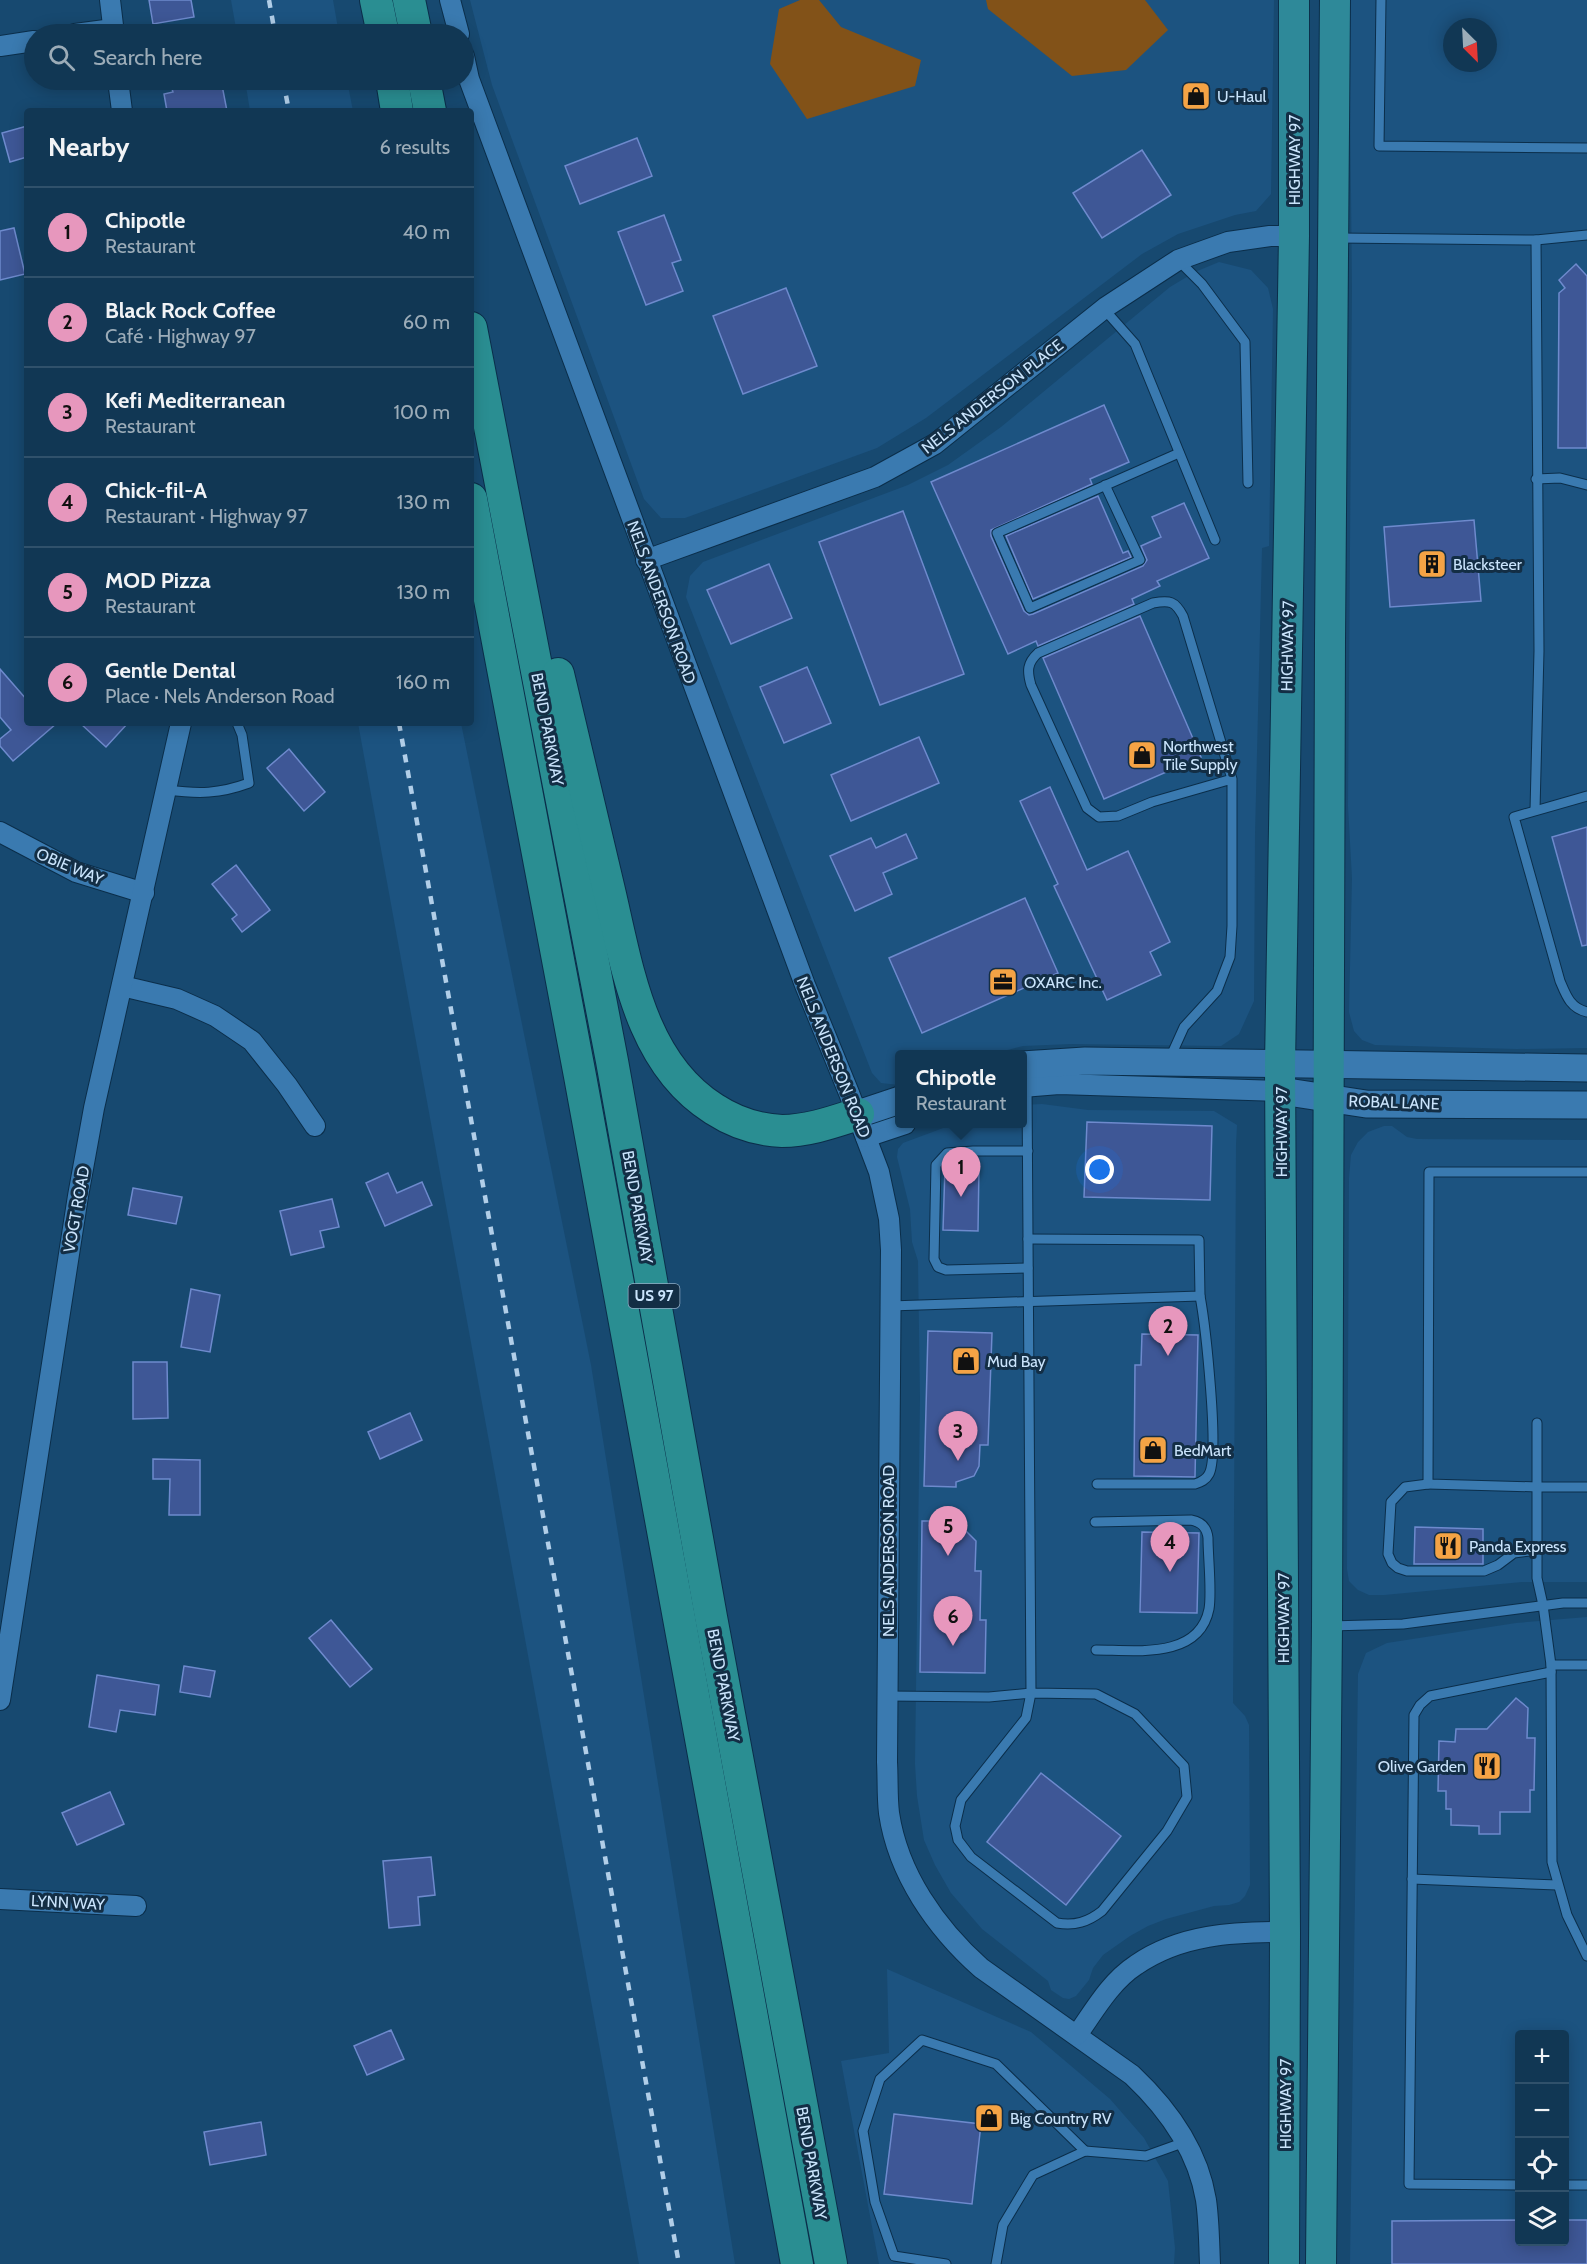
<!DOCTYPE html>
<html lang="en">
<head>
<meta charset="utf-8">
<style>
  :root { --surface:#113754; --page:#1a3f5a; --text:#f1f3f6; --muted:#9cacb8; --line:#30516b; --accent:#e797bd }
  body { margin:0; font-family:Cabin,sans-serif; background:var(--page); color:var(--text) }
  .controls { position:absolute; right:18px; bottom:18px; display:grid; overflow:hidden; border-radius:6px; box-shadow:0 3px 15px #0003 }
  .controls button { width:54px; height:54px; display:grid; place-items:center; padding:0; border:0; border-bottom:2px solid var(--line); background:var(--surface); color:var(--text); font:30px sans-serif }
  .compass { position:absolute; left:1443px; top:18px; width:54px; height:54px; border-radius:50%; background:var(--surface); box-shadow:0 3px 15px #0003; rotate:156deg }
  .you { position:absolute; left:1100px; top:1170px; width:21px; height:21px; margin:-15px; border:4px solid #fff; border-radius:50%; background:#1a73e8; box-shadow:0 0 0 9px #1a73e833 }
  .badge { display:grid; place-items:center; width:39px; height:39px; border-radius:50%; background:var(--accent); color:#111; font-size:20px; font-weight:700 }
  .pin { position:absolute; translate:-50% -50px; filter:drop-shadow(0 2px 3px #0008) }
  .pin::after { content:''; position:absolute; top:32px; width:21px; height:18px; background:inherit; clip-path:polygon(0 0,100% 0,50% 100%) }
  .popup { position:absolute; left:895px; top:1050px; width:132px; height:78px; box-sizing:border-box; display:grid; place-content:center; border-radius:6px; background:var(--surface); filter:drop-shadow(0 2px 4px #0005); font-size:20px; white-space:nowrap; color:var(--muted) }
  .popup b { font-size:22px; color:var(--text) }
  .popup::after { content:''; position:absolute; left:50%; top:100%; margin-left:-12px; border:12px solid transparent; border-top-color:var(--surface) }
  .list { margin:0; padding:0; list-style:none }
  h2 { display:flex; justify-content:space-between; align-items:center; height:78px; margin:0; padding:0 24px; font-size:26px }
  h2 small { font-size:20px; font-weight:400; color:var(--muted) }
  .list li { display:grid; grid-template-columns:39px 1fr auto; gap:18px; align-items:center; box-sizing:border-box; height:90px; padding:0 24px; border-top:2px solid var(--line) }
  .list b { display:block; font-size:22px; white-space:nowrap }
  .list p { margin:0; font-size:20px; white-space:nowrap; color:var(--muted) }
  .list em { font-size:20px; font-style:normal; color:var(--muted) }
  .icon { flex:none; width:33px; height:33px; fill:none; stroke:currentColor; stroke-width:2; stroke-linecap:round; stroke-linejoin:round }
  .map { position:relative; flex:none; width:1587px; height:2264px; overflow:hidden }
  .search { position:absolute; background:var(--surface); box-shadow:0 3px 15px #0003; left:24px; top:24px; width:450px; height:66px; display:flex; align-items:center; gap:15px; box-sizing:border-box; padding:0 21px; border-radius:33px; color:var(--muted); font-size:22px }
  .panel { position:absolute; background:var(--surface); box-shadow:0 3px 15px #0003; left:24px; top:108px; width:450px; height:618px; border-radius:6px }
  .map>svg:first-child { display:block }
  .built { fill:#1c5380; fill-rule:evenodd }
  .green { fill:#825218 }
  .building { fill:#3e5796; stroke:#6e8acd; stroke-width:1.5 }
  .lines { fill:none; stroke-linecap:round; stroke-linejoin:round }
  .service-casing { stroke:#0b2e4a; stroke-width:11 }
  .minor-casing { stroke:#0b2e4a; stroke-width:22 }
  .secondary-casing { stroke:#0b2e4a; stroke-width:29 }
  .primary-casing { stroke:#0b2e4a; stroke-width:32 }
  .trunk-casing { stroke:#0b2e4a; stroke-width:34 }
  .service { stroke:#3a7ab0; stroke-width:9 }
  .minor { stroke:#3a7ab0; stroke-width:20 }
  .secondary { stroke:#3a7ab0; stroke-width:27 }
  .primary { stroke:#2e8999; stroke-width:30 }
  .trunk { stroke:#2a8e92; stroke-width:32 }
  .rail { stroke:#b1cee8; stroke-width:4.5; stroke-dasharray:8 8; stroke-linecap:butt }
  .labels { text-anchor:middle; stroke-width:6; stroke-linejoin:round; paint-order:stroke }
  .shield { fill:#132e45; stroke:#93adc5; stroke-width:1.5 }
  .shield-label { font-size:15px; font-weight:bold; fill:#cae4fc }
  .poi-label { font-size:16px; fill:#cae4fc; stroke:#132e45; text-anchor:start }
  .street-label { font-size:16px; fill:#cae4fc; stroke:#132e45 }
</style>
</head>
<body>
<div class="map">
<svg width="1587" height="2264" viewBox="0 0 1587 2264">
  <rect width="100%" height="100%" fill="#174970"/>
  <g class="built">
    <path d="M231 0H333L339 34H237Z"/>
    <path d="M470 0H1274L1271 194 1256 211 1235 215 1178 234 1142 254 926 418 877 448 685 518H661L644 499 492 85Z"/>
    <path d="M1349 0H1587V1048L1517 1049 1375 1045 1362 1040 1354 1031 1349 1012 1352 878 1348 806 1352 289ZM1452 27H1488V63H1452Z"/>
    <path d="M245 80H347L353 111H250Z"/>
    <path d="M1219 262 1251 270 1268 288 1273 309 1269 546 1262 548 1255 834 1254 1001 1239 1034 1221 1046 1071 1044 1023 1046 993 1054H900L899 1085 881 1083 872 1073 686 597 690 576 703 562 908 485 948 465 1001 427 1170 287 1195 272Z"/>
    <path d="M358 723H461L591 1365 735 2264H639Z"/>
    <path d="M1042 1104 1088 1110 1214 1111 1237 1125 1236 1144 1233 1703 1245 1716 1249 1725 1250 1885 1245 1896 1239 1902 1229 1905 1214 1906 1166 1919 1148 1926 1130 1936 1103 1955 1093 1968 1089 1980 1076 1996 1069 1999 1063 1998 1051 1990 1048 1981 982 1929 951 1893 935 1865 924 1840 917 1796 915 1764 920 1398 918 1261 912 1242 910 1209 897 1157 898 1149 903 1143 954 1124H1022L1023 1105Z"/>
    <path d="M1384 1126H1392L1407 1137 1417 1139 1587 1140V1582H1522L1384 1595H1369L1358 1590 1349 1581 1347 1569 1349 1178 1351 1155 1358 1142 1368 1132Z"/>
    <path d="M1587 1617V2264H1350L1358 1674 1366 1653 1387 1643 1516 1623ZM1520 2034H1564V2242H1520Z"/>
    <path d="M887 1969 1031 2032 1110 2099 1144 2138 1168 2181 1175 2248 1174 2264H879L841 2061 889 2053Z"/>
  </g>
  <g class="green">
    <path d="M800 0H819L841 27 921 60 915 86 807 119 770 64 779 9Z"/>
    <path d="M986 0H1145L1168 30 1126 70 1072 76 988 9Z"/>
  </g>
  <g class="building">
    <path d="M149 0H191L194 17 153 24Z"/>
    <path d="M169 80H221L227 111H167L164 94 173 92Z"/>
    <path d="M27 126V157L10 162 2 133Z"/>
    <path d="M637 138 652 176 580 204 565 166Z"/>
    <path d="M1142 150 1171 195 1102 238 1073 193Z"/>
    <path d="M664 215 681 260 672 263 683 291 646 305 618 232Z"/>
    <path d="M14 228 25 274 0 280V231Z"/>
    <path d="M1576 264 1587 276V448H1558L1559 293 1565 288 1559 280Z"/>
    <path d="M786 288 817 366 743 394 713 316Z"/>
    <path d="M1104 405 1129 462 1090 479 1092 484 991 530V536L1024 611 1029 615 1033 614 1143 566 1147 560 1141 546 1161 537 1152 517 1184 503 1209 558 1157 581 1160 586 1132 599 1134 604 1038 646 1036 641 1008 654 931 482Z"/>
    <path d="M1098 496 1123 553 1128 551 1131 557 1033 599 1006 536Z"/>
    <path d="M903 511 964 674 880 705 819 542Z"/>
    <path d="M1474 520 1481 601 1390 607 1384 527Z"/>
    <path d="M769 564 792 618 731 644 707 590Z"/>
    <path d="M1140 616 1201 757 1104 799 1043 658Z"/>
    <path d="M807 667 831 723 784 743 760 687Z"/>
    <path d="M0 669 27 700V723H57L13 761 0 746V739L11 730 0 717Z"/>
    <path d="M80 723H128L106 747Z"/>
    <path d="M919 737 939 783 851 821 831 775Z"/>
    <path d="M289 749 325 792 304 811 267 768Z"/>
    <path d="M1050 787 1087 870 1128 851 1170 942 1150 952 1161 975 1107 1000 1054 886 1058 884 1020 801Z"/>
    <path d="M1587 827V945L1582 946 1552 837Z"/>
    <path d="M906 834 917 858 883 873 892 894 855 911 830 856 871 838 876 848Z"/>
    <path d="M236 865 270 910 242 932 232 919 237 915 212 884Z"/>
    <path d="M1025 898 1058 973 922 1033 889 958Z"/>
    <path d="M1087 1122 1212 1126 1210 1200 1084 1197Z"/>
    <path d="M945 1167H979L978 1231 943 1230Z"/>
    <path d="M388 1173 397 1193 422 1182 432 1205 385 1226 366 1183Z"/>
    <path d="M133 1188 182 1197 176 1224 128 1215Z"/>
    <path d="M332 1199 339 1227 320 1231 324 1247 291 1255 280 1211Z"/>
    <path d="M191 1289 220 1295 210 1352 181 1347Z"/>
    <path d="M928 1331 992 1333 988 1445H980L979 1466 974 1476 956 1482V1487L924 1486Z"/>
    <path d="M1142 1334 1198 1335 1195 1477 1134 1476 1135 1365H1141Z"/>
    <path d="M133 1362H167L168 1418 133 1419Z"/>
    <path d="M410 1413 422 1440 380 1459 368 1432Z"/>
    <path d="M153 1459 200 1460V1515H169L170 1479H153Z"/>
    <path d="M922 1521H943L942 1525H960L976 1541 975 1571H981L980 1620H986L985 1673 920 1672Z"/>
    <path d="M1415 1527 1483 1529V1564H1414Z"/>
    <path d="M1142 1532 1199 1533 1197 1613 1140 1612Z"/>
    <path d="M331 1620 372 1669 350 1687 309 1638Z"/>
    <path d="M184 1666 215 1671 210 1697 180 1692Z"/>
    <path d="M97 1675 159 1685 155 1715 120 1710 116 1732 89 1727Z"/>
    <path d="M1516 1698 1528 1708 1527 1738H1535L1534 1790H1530V1812H1500V1834H1479V1826L1451 1825V1809H1446V1791H1438L1439 1741 1455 1742 1456 1729H1487Z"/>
    <path d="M1041 1773 1121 1836 1066 1905 987 1842Z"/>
    <path d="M110 1792 124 1824 77 1845 62 1813Z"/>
    <path d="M431 1857 435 1895 418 1897 420 1925 389 1928 383 1861Z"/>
    <path d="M391 2030 404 2059 367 2075 354 2046Z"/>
    <path d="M894 2114 981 2124 972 2204 884 2194Z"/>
    <path d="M261 2122 266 2155 210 2165 204 2132Z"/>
    <path d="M1520 2220V2241H1564V2220H1587V2264H1392V2221Z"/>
  </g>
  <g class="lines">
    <g class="service-casing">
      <g id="service">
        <path d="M1381 0 1379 146 1587 148"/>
        <path d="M1338 238 1536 240 1587 235"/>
        <path d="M1178 260 1202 284 1245 342 1248 483"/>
        <path d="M1104 309 1135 344 1215 540"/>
        <path d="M1536 479 1560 478 1587 485"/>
        <path d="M1105 485 1140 560 1030 608 997 533 1179 453"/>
        <path d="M167 790C199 794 219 794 249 783L242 735 237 723"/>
        <path d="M1587 796 1514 817 1560 981C1566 995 1570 1008 1587 1012"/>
        <path d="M1535 810 1539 651 1536 240"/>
        <path d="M1170 1058 1184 1027 1217 991 1230 957 1232 926V779L1183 616C1175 601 1170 600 1153 603L1038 653C1027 663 1027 671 1031 685L1087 808 1099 817 1118 816 1152 802 1232 779"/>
        <path d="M1028 1151H973L947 1153 936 1165 934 1259 938 1267 946 1270 1028 1268"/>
        <path d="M1587 1172H1429L1428 1484 1538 1487H1587"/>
        <path d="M890 1306 1200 1296 1199 1240 1028 1239"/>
        <path d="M1537 1423V1578L1543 1605 1551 1665 1552 1862 1567 1915 1587 1956"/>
        <path d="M1097 1484H1195C1201 1482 1206 1480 1209 1474 1220 1454 1205 1323 1200 1296"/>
        <path d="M1428 1484 1405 1487 1391 1502 1388 1554 1392 1563 1398 1568 1407 1571H1484L1498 1565 1514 1553 1537 1550"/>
        <path d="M1095 1522 1191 1520C1202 1522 1207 1528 1208 1538 1208 1557 1212 1592 1209 1609 1199 1660 1134 1650 1096 1650"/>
        <path d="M1330 1626 1403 1624 1563 1603H1587"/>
        <path d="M1551 1665H1587"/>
        <path d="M887 1696 989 1697 1031 1693 1096 1694 1135 1714 1184 1766 1187 1797 1167 1831 1102 1911C1088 1922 1075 1926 1057 1923L971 1857 958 1840 955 1826 961 1800 1026 1718 1031 1693 1027 1086"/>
        <path d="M1412 1879 1557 1885"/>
        <path d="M1520 2185 1409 2184 1414 1715 1420 1705 1430 1696 1551 1672"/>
        <path d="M1564 2185H1587"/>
        <path d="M946 2264 894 2256 875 2202 863 2131 880 2079 922 2040 996 2064 1085 2151"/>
        <path d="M996 2264 1003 2225 1033 2175 1085 2151 1146 2156 1185 2142"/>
      </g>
    </g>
    <g class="minor-casing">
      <g id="minor">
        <path d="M110 0 114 34"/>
        <path d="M450 0 459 34"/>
        <path d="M75 34 113 29"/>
        <path d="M0 46 34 41"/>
        <path d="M464 56 469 79 805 985 849 1093 879 1172 889 1219 891 1250 887 1762C888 1779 887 1796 889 1813 898 1874 936 1928 981 1968L1132 2075C1167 2108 1198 2151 1206 2200 1209 2221 1209 2242 1210 2264"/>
        <path d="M118 80 122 111"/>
        <path d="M646 560 875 477 935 444 1106 307 1178 260 1228 242 1270 236H1294"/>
        <path d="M0 832 76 872 144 893"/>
        <path d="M122 986 177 999 215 1016 252 1041 287 1085 315 1126"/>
        <path d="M1022 1087 1059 1084 1281 1091"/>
        <path d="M866 1137 905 1124"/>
        <path d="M0 1700 78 1196 94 1108 181 723"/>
        <path d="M0 1899 136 1906"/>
        <path d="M1077 2035C1094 2011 1110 1982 1136 1965 1181 1934 1233 1932 1285 1932"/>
      </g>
    </g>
    <g class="secondary-casing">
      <g id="secondary">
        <path d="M1022 1065 1085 1061 1587 1068"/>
        <path d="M1281 1091 1366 1104 1587 1105"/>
        <path d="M858 1114 900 1100"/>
      </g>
    </g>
    <g class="primary-casing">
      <g id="primary">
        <path d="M1284 2264 1285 1932 1280 1065 1294 236V0"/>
        <path d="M1321 2264 1327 1626 1330 641 1335 0"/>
      </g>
    </g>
    <g class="trunk-casing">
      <g id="trunk">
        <path d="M376 0 383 34"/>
        <path d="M409 0 416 34"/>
        <path d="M392 80 397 111"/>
        <path d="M424 80 430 111"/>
        <path d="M471 328 612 1061 711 1617 831 2264"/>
        <path d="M471 499 580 1076 797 2264"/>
        <path d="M558 674C575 744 591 815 608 886 627 965 639 1062 714 1109 734 1122 758 1130 782 1131 808 1131 833 1122 858 1114"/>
      </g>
    </g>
    <use href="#service" class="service"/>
    <use href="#minor" class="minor"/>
    <use href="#secondary" class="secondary"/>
    <use href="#primary" class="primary"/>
    <use href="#trunk" class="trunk"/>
    <g class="rail">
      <path d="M269 0 275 34"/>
      <path d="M283 80 289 111"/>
      <path d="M399 723 679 2264"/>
    </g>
  </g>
  <defs>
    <g id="shop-square" transform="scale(1.5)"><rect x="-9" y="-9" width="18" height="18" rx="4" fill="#f4a345" stroke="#132e45"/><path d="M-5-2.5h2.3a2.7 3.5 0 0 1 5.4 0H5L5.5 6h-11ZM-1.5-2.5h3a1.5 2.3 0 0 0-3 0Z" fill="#111"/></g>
    <g id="building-square" transform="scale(1.5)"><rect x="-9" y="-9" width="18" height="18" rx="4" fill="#f4a345" stroke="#132e45"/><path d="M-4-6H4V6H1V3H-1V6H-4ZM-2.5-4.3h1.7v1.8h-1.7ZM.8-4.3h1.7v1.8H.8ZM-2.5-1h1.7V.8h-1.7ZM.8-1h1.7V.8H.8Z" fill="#111"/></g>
    <g id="office-square" transform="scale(1.5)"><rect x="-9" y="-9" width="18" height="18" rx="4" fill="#f4a345" stroke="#132e45"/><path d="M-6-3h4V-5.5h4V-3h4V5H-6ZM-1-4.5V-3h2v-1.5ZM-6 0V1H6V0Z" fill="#111"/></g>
    <g id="restaurant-square" transform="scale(1.5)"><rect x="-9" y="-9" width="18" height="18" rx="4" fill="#f4a345" stroke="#132e45"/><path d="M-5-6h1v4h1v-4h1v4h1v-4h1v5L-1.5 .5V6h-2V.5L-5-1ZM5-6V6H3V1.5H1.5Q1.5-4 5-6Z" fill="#111"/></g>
  </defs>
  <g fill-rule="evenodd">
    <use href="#shop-square" x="1196" y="96"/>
    <use href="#building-square" x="1432" y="564"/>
    <use href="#shop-square" x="1142" y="755"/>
    <use href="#office-square" x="1003" y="982"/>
    <use href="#shop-square" x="966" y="1361"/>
    <use href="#shop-square" x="1153" y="1450"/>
    <use href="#restaurant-square" x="1448" y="1546"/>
    <use href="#restaurant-square" x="1487" y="1766"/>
    <use href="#shop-square" x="989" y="2118"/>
  </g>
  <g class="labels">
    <rect class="shield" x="628.5" y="1284" width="51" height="24" rx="4.5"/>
    <g class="shield-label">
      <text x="654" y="1301">US 97</text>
    </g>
    <g class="poi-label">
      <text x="1217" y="102">U-Haul</text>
      <text x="1453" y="570">Blacksteer</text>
      <text x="1163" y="752">Northwest<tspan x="1163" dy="18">Tile Supply</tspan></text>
      <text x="1024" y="988">OXARC Inc.</text>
      <text x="987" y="1367">Mud Bay</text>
      <text x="1174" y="1456">BedMart</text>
      <text x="1469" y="1552">Panda Express</text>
      <text x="1466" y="1772" text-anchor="end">Olive Garden</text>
      <text x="1010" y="2124">Big Country RV</text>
    </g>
    <g class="street-label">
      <text transform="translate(1294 160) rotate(-90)" y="6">HIGHWAY 97</text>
      <text transform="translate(992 396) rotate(-38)" y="6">NELS ANDERSON PLACE</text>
      <text transform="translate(662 602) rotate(70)" y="6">NELS ANDERSON ROAD</text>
      <text transform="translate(1287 646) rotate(-89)" y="6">HIGHWAY 97</text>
      <text transform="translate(548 729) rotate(79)" y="6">BEND PARKWAY</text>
      <text transform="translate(70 866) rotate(23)" y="6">OBIE WAY</text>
      <text transform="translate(834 1057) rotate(68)" y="6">NELS ANDERSON ROAD</text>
      <text transform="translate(1394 1102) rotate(2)" y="6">ROBAL LANE</text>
      <text transform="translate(1281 1132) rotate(-90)" y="6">HIGHWAY 97</text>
      <text transform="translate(638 1207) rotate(80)" y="6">BEND PARKWAY</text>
      <text transform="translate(76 1209) rotate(-80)" y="6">VOGT ROAD</text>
      <text transform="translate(888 1551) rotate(-90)" y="6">NELS ANDERSON ROAD</text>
      <text transform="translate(1283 1618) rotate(-90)" y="6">HIGHWAY 97</text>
      <text transform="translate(724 1685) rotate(79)" y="6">BEND PARKWAY</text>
      <text transform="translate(68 1902) rotate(3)" y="6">LYNN WAY</text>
      <text transform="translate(1285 2104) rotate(-90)" y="6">HIGHWAY 97</text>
      <text transform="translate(812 2163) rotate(80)" y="6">BEND PARKWAY</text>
    </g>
  </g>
</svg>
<div class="controls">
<button>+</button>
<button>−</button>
<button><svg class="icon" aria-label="locate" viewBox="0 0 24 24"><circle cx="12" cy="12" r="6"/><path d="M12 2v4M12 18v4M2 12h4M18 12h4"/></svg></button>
<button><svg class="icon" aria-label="layers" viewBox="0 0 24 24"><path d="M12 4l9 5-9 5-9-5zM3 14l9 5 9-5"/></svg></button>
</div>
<svg class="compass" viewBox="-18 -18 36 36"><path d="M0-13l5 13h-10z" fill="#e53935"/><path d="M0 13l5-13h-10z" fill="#9cacb8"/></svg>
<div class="you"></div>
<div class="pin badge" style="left:961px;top:1197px">1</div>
<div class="popup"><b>Chipotle</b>Restaurant</div>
<div class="pin badge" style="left:1168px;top:1356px">2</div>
<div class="pin badge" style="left:958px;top:1461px">3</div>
<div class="pin badge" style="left:1170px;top:1572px">4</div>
<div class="pin badge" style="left:948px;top:1556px">5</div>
<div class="pin badge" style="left:953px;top:1646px">6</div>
<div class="search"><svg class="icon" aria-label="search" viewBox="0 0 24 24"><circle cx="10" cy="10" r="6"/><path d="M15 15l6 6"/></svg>Search here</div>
<section class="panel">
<h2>Nearby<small>6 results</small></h2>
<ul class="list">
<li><span class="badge">1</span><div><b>Chipotle</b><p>Restaurant</p></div><em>40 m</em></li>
<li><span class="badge">2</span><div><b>Black Rock Coffee</b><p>Café · Highway 97</p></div><em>60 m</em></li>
<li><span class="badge">3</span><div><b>Kefi Mediterranean</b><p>Restaurant</p></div><em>100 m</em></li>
<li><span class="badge">4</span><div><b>Chick-fil-A</b><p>Restaurant · Highway 97</p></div><em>130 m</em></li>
<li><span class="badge">5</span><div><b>MOD Pizza</b><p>Restaurant</p></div><em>130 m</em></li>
<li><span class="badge">6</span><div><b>Gentle Dental</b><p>Place · Nels Anderson Road</p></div><em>160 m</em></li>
</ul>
</section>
</div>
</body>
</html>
